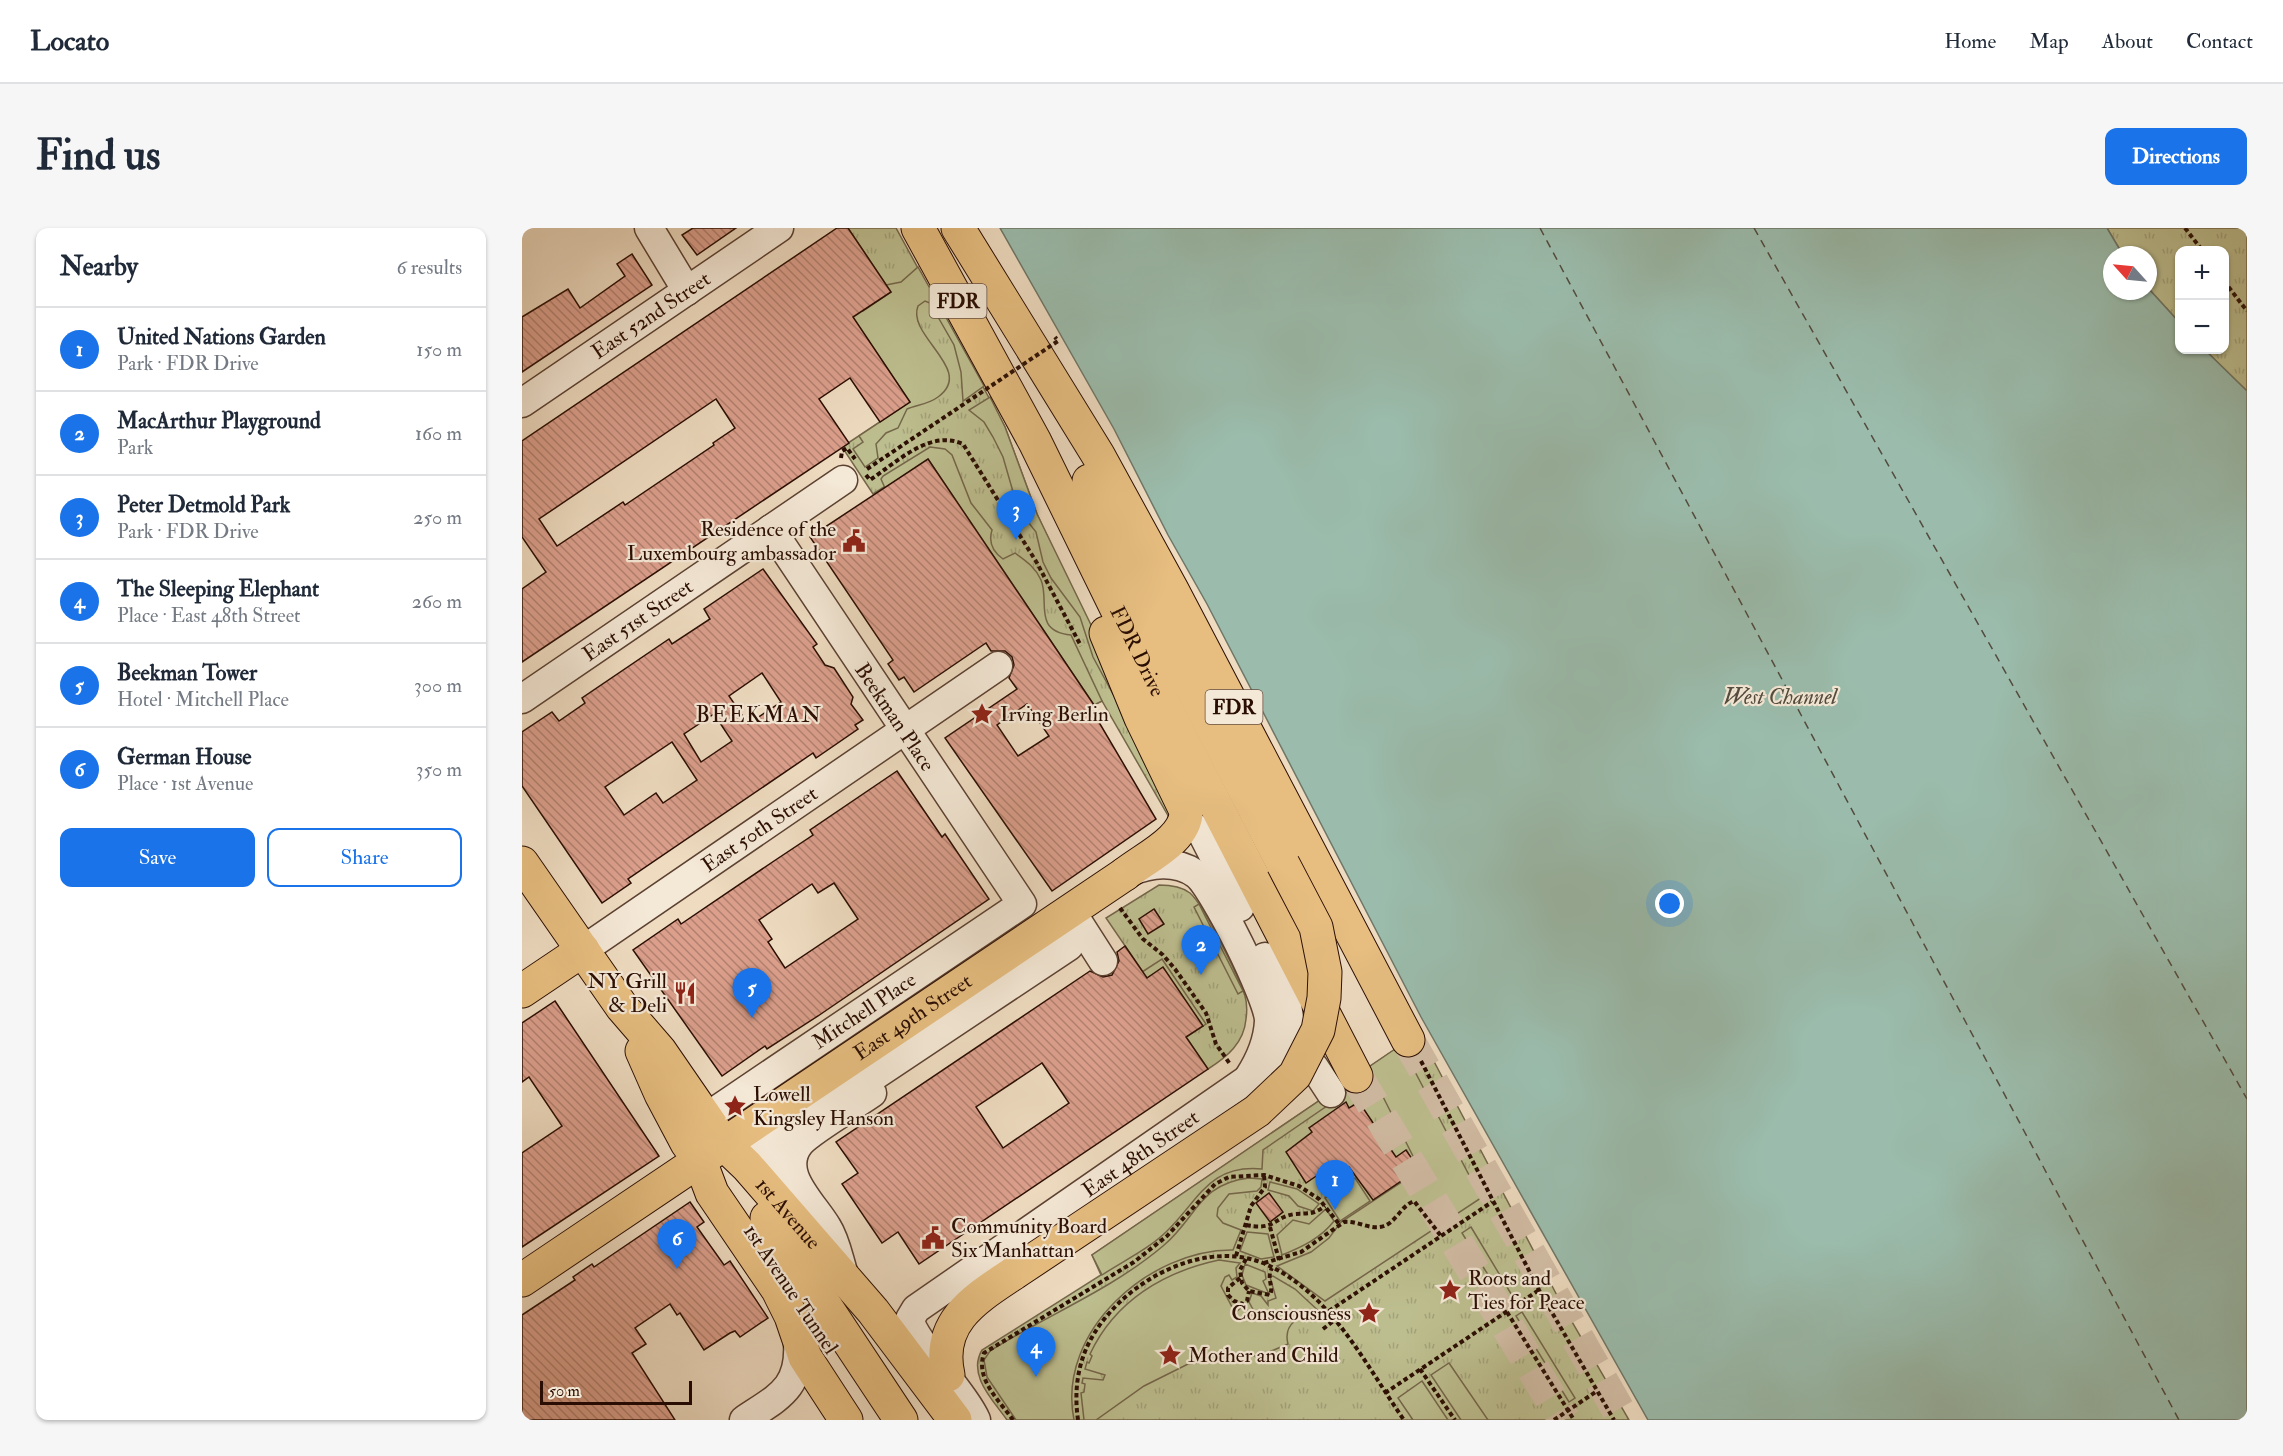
<!DOCTYPE html>
<html lang="en">
<head>
<meta charset="utf-8">
<style>
  :root { --surface:#fff; --page:#f6f6f7; --text:#1f2937; --muted:#747a83; --line:#e0e1e3; --accent:#1a73e8 }
  body { margin:0; font-family:"IM FELL Double Pica",serif; background:var(--page); color:var(--text) }
  .controls { position:absolute; right:18px; top:18px; display:grid; overflow:hidden; border-radius:12px; box-shadow:0 2px 4px #0004 }
  .controls button { width:54px; height:54px; display:grid; place-items:center; padding:0; border:0; border-bottom:2px solid var(--line); background:var(--surface); color:var(--text); font:30px sans-serif }
  .compass { position:absolute; left:1581px; top:18px; width:54px; height:54px; border-radius:50%; background:var(--surface); box-shadow:0 2px 4px #0004; rotate:297deg }
  .scale { position:absolute; left:18px; bottom:15px; width:152px; box-sizing:border-box; padding-left:6px; border:3px solid #2b0e03; border-top:0; font-size:16px; line-height:21px; white-space:nowrap; color:#2b0e03; -webkit-text-stroke:4px #f4e8d6; paint-order:stroke }
  .you { position:absolute; left:1148px; top:676px; width:21px; height:21px; margin:-15px; border:4px solid #fff; border-radius:50%; background:#1a73e8; box-shadow:0 0 0 9px #1a73e833 }
  .badge { display:grid; place-items:center; width:39px; height:39px; border-radius:50%; background:var(--accent); color:#fff; font-size:20px; font-weight:700 }
  .pin { position:absolute; translate:-50% -50px; filter:drop-shadow(0 2px 3px #0008) }
  .pin::after { content:''; position:absolute; top:32px; width:21px; height:18px; background:inherit; clip-path:polygon(0 0,100% 0,50% 100%) }
  .list { margin:0; padding:0; list-style:none }
  h2 { display:flex; justify-content:space-between; align-items:center; height:78px; margin:0; padding:0 24px; font-size:26px }
  h2 small { font-size:20px; font-weight:400; color:var(--muted) }
  .list li { display:grid; grid-template-columns:39px 1fr auto; gap:18px; align-items:center; box-sizing:border-box; height:84px; padding:0 24px; border-top:2px solid var(--line) }
  .list b { display:block; font-size:22px; white-space:nowrap }
  .list p { margin:0; font-size:20px; white-space:nowrap; color:var(--muted) }
  .list em { font-size:20px; font-style:normal; color:var(--muted) }
  .actions { display:flex; gap:12px; padding:18px 24px }
  .actions a { flex:1; padding:14px 0; border:2px solid var(--accent); border-radius:12px; text-align:center; font-size:21px; color:var(--accent) }
  .actions .main { background:var(--accent); color:#fff }
  .map { position:relative; flex:none; width:1725px; height:1192px; overflow:hidden; border-radius:12px }
  header { display:flex; align-items:center; gap:36px; box-sizing:border-box; height:84px; padding:0 30px; background:var(--surface); border-bottom:2px solid var(--line) }
  header strong { font-size:28px }
  nav { display:flex; gap:33px; margin-inline-start:auto; font-size:21px }
  .intro { display:flex; align-items:center; justify-content:space-between; box-sizing:border-box; height:144px; padding:0 36px }
  h1 { margin:0; font-size:42px }
  .button { padding:15px 27px; border-radius:12px; background:var(--accent); color:#fff; font-size:21px; font-weight:700 }
  main { display:flex; gap:36px; padding:0 36px }
  aside { flex:1; background:var(--surface); border-radius:12px; box-shadow:0 2px 4px #0004 }
  .map>svg:first-child { display:block }
  .grass { fill:url(#grass-tufts); stroke:#746649; stroke-width:1.5 }
  .garden { fill:#bdbe8f; stroke:#746649; stroke-width:1.5 }
  .water { fill:#9bbcac; stroke:#6e7668; stroke-width:1.5 }
  .lines { fill:none; stroke-linecap:round; stroke-linejoin:round }
  .ferry { stroke:#524b3e; stroke-width:1.5; stroke-dasharray:8 6; stroke-linecap:butt }
  .building { fill:url(#building-back-hatch); stroke:#2b0e03; stroke-width:1.5; fill-rule:evenodd }
  .highway-tunnel { stroke:#d1bca4; stroke-width:33; stroke-dasharray:33 16; stroke-linecap:butt }
  .minor-casing { stroke:#5c4132; stroke-width:31 }
  .major-casing { stroke:#2b0e03; stroke-width:35 }
  .highway-casing { stroke:#2b0e03; stroke-width:35 }
  .path { stroke:#2b0e03; stroke-width:4; stroke-dasharray:4.5 3; stroke-linecap:butt }
  .minor { stroke:#f4e8d6; stroke-width:28 }
  .major { stroke:#e7be80; stroke-width:33 }
  .highway { stroke:#e7be80; stroke-width:33 }
  .highway-bridge-casing { stroke:#2b0e03; stroke-width:35; stroke-linecap:butt }
  .path-bridge { stroke:#2b0e03; stroke-width:4; stroke-dasharray:4.5 3; stroke-linecap:butt }
  .highway-bridge { stroke:#e7be80; stroke-width:33 }
  .labels { text-anchor:middle; stroke-width:4.5; stroke-linejoin:round; paint-order:stroke }
  .shield { fill:#f4e8d6; stroke:#674f42; stroke-width:1.5 }
  .shield-label { font-size:20px; font-weight:bold; fill:#2b0e03 }
  .street-label { font-size:21px; fill:#2b0e03; stroke:#f4e8d6 }
  .poi-label { font-size:21px; fill:#2b0e03; stroke:#f4e8d6; text-anchor:start }
  .water-label { font-size:22px; font-style:italic; fill:#524b3e; stroke:#f4e8d6 }
  .neighbourhood-label { font-size:22px; letter-spacing:1.5px; fill:#2b0e03; stroke:#f4e8d6 }
</style>
</head>
<body>
<header>
<strong>Locato</strong>
<nav><a>Home</a><a>Map</a><a>About</a><a>Contact</a></nav>
</header>
<div class="intro"><h1>Find us</h1><a class="button">Directions</a></div>
<main>
<aside>
<h2>Nearby<small>6 results</small></h2>
<ul class="list">
<li><span class="badge">1</span><div><b>United Nations Garden</b><p>Park · FDR Drive</p></div><em>150 m</em></li>
<li><span class="badge">2</span><div><b>MacArthur Playground</b><p>Park</p></div><em>160 m</em></li>
<li><span class="badge">3</span><div><b>Peter Detmold Park</b><p>Park · FDR Drive</p></div><em>250 m</em></li>
<li><span class="badge">4</span><div><b>The Sleeping Elephant</b><p>Place · East 48th Street</p></div><em>260 m</em></li>
<li><span class="badge">5</span><div><b>Beekman Tower</b><p>Hotel · Mitchell Place</p></div><em>300 m</em></li>
<li><span class="badge">6</span><div><b>German House</b><p>Place · 1st Avenue</p></div><em>350 m</em></li>
</ul>
<div class="actions"><a class="main">Save</a><a>Share</a></div>
</aside>
<div class="map">
<svg width="1725" height="1192" viewBox="0 0 1725 1192">
  <defs>
    <pattern id="grass-tufts" width="24" height="20" patternUnits="userSpaceOnUse" patternTransform="scale(1.5)"><rect width="24" height="20" fill="#bdbe8f"/><path d="M3 7l-1-3M5 7V3M7 7l1-3M15 17l-1-3M17 17v-4M19 17l1-3" fill="none" stroke="#a3a27a"/></pattern>
    <pattern id="building-back-hatch" width="6" height="6" patternUnits="userSpaceOnUse" patternTransform="scale(1.5)"><rect width="6" height="6" fill="#db9f8c"/><path d="M-1 5l2 2M0 0l6 6M5-1l2 2" fill="none" stroke="#b28070"/></pattern>
  </defs>
  <rect width="100%" height="100%" fill="#eedbc0"/>
  <filter id="stains"><feTurbulence type="fractalNoise" baseFrequency=".00333" numOctaves="4"/><feColorMatrix values="0 0 0 0 .2 0 0 0 0 .09 0 0 0 0 .02 0 0 0 .5 -.17"/></filter>
  <radialGradient id="worn" r=".72"><stop offset=".6" stop-color="#630" stop-opacity="0"/><stop offset="1" stop-color="#630" stop-opacity=".3"/></radialGradient>
  <g class="grass">
    <path d="M326 0H374L483 199 515 286 651 577 648 591 580 473 572 477 406 231 351 266 320 219 388 174 327 84 341 83 369 64Z"/>
    <path d="M1585 0H1725V163L1683 122H1702V22H1658L1657 94 1626 60V27H1601Z"/>
    <path d="M637 657C648 657 659 658 668 665 682 677 716 748 723 768 725 775 725 784 724 791 722 815 705 829 686 841L664 809 681 798 625 750 584 690Z"/>
    <path d="M897 805 1039 1075 1107 1192H485C471 1172 445 1147 460 1122L579 1047 570 1027Z"/>
  </g>
  <g class="garden">
    <path d="M396 39 462 158 441 173 439 144 432 117 408 75 403 73 396 78C384 108 454 142 416 169 407 176 395 177 385 181L376 200 364 205 354 216 356 230 343 239 331 221 341 214 337 208 388 174 327 84 341 83 369 64 364 57 379 54Z"/>
    <path d="M468 169 483 199 515 286 572 403 594 465 591 466 571 429 558 389 529 350 521 334 514 304 496 281 481 229 471 209 462 194 447 182Z"/>
    <path d="M408 219 423 221 430 227 449 275 470 302C466 315 471 324 481 331L493 325C504 333 513 339 519 352 528 373 510 403 549 407L580 473 572 477 406 231 363 260 359 251 361 248Z"/>
    <path d="M677 676 721 763 716 766 672 679Z"/>
    <path d="M640 731 684 796 681 798 641 740 625 750 620 744Z"/>
    <path d="M879 817 959 970 803 1073 755 1038 789 1024 807 1010 819 994 898 942 850 847 741 922 740 941C687 936 677 972 645 1003 627 1021 601 1033 580 1047L570 1027Z"/>
    <path d="M727 950 740 951 739 959 735 963 707 966 696 980 695 988 701 995 719 1002 711 1022C628 1021 534 1103 552 1192H494L465 1149 462 1132 468 1123C525 1087 589 1062 641 1018 675 990 676 956 727 950Z"/>
    <path d="M833 950 848 973 818 993 803 970Z"/>
    <path d="M748 954 775 961 797 976 791 983 776 978 767 968 746 962Z"/>
    <path d="M804 981 812 993C799 1010 780 1019 760 1027L755 1007 771 992 787 996Z"/>
    <path d="M949 999 991 1069 983 1074 940 1005Z"/>
    <path d="M725 1004 746 1006 752 1029 739 1031 718 1023Z"/>
    <path d="M697 1032 718 1035 714 1040 715 1049 710 1052 707 1047 703 1049 699 1058 710 1079H713L715 1083 721 1078 731 1088 734 1087 727 1074 730 1065 739 1068 746 1077V1073L754 1070 748 1049 751 1048 773 1061 801 1087 796 1090C778 1083 761 1097 766 1116L740 1127 666 1136 622 1158 574 1192H562L559 1165 562 1164 563 1156 560 1155 561 1150 581 1152 583 1147 563 1141 565 1134 567 1135 570 1128 568 1126C593 1073 641 1044 697 1032Z"/>
    <path d="M723 1036 743 1044 744 1051 741 1053 747 1066 724 1057 720 1047Z"/>
    <path d="M1000 1084 1053 1170 1047 1174 994 1088Z"/>
    <path d="M927 1135 966 1192H939L909 1147Z"/>
    <path d="M900 1153 926 1192H891L876 1170Z"/>
  </g>
  <path class="water" d="M478 0H1585L1601 27H1590V63H1626V60L1657 94 1658 122H1683L1725 163V1192H1126L899 789 685 376 646 307 592 201Z"/>
  <g class="lines">
    <g class="ferry">
      <path d="M1018 0 1657 1192"/>
      <path d="M1232 0 1725 871"/>
    </g>
  </g>
  <g class="building">
    <path d="M171 0H214L175 27 160 7Z"/>
    <path d="M315 0H326L369 64 331 89 388 174 358 194 328 150 297 171 327 215 0 434V361L24 344 0 309V213ZM194 171 213 200 191 215 192 217 103 277 101 274 35 318 17 291Z"/>
    <path d="M110 26 130 57 0 144V89L46 61 58 80 103 48 95 36Z"/>
    <path d="M406 231 572 477 568 479 634 591 530 663 423 510 495 461 487 450 492 437 490 429 483 423H469L464 415 392 464 382 449 377 452 366 436 371 432 288 309ZM505 476 527 508 496 528 475 497Z"/>
    <path d="M241 341 295 416 291 419 303 437 312 440 331 469 329 476 341 492 333 497 336 501 294 530 291 525 106 651 109 655 80 675 0 558V504L30 484 37 493 63 475 60 470 147 411 150 416 188 391 182 381ZM240 445 259 474 226 496 207 468ZM192 486 210 513 179 534 162 506ZM150 514 175 552 141 575 134 565 102 587 83 559Z"/>
    <path d="M375 543 420 609 423 606 467 671 296 788 245 821 243 818 200 848 111 722 156 691 159 696 252 633 291 607 288 602ZM312 655 336 691 263 740 246 714 250 711 237 692 290 656 296 665Z"/>
    <path d="M632 681 642 696 626 706 617 691Z"/>
    <path d="M603 718 625 750 641 739 681 798 664 809 686 841 397 1036 376 1004 360 1015 320 956 336 945 314 914 568 743 581 749 590 747 597 733 595 724ZM520 835 547 875 481 920 454 879Z"/>
    <path d="M33 773 137 928 0 1019V925L40 898 7 849 0 854V795Z"/>
    <path d="M824 874 827 880 837 874 874 929 884 922 897 941 851 972 827 939 818 945 812 936 784 955 764 924 790 904 787 900Z"/>
    <path d="M747 965 761 984 748 994 734 975Z"/>
    <path d="M168 974 182 994 175 999 202 1037 208 1033 246 1090 218 1109 213 1103 208 1105 182 1122 158 1085 155 1087 148 1076 113 1100 124 1116 110 1125 153 1192H0V1087L53 1052 51 1049 70 1036 72 1039Z"/>
  </g>
  <g class="lines">
    <g class="highway-tunnel">
      <path d="M886 812 1102 1192"/>
      <path d="M834 848 1042 1192"/>
    </g>
    <g class="minor-casing">
      <g id="minor">
        <path d="M127 0 165 63"/>
        <path id="s1" d="M0 175 257 0"/>
        <path id="s2" d="M0 471 321 252"/>
        <path d="M664 595 679 603 718 679"/>
        <path d="M608 644C628 635 654 632 674 646 691 658 747 771 747 793 746 814 738 832 727 849"/>
        <path d="M549 683 581 733"/>
        <path d="M541 709 547 718 322 868 317 860Z"/>
        <path id="s3" d="M61 722 476 438"/>
        <path d="M743 729 764 770 772 823"/>
        <path d="M764 817 792 839 809 865"/>
        <path d="M295 874 298 878 297 885 258 911 257 943 233 924 234 914Z"/>
        <path id="s4" d="M183 890 500 676 249 301"/>
        <path d="M322 1047C317 1032 314 1013 305 999 291 975 254 944 278 915 290 902 333 877 350 865"/>
        <path d="M222 1192C256 1169 279 1161 276 1114"/>
        <path id="s5" d="M454 1192C443 1166 389 1110 388 1091L394 1081 752 833 772 823"/>
      </g>
    </g>
    <g class="major-casing">
      <g id="major">
        <path id="s6" d="M0 635 100 779 138 823 202 916 225 938 351 1083 433 1192"/>
        <path d="M0 763 61 722"/>
        <path d="M120 823 139 866 165 915 178 933 190 965 256 1062 269 1088 283 1129 324 1192"/>
        <path d="M245 990 379 1192"/>
        <path id="s7" d="M0 1052 603 646"/>
      </g>
    </g>
    <g class="highway-casing">
      <g id="highway">
        <path id="s8" d="M396 0 513 214 641 475 834 848"/>
        <path d="M436 0 576 227 650 362 886 812"/>
        <path d="M567 253 639 401 761 636"/>
        <path d="M584 405 619 490 664 583C665 611 623 630 603 646"/>
        <path d="M426 1147C414 1094 453 1071 492 1045"/>
      </g>
    </g>
    <g class="path">
      <path d="M1663 0 1680 22"/>
      <path d="M1702 53 1725 83"/>
      <path d="M319 230 320 223 325 220 333 231"/>
      <path d="M344 247 348 252C375 234 408 201 441 216L515 335 559 418"/>
      <path d="M598 680 621 711 641 727 653 741 684 785 694 816 708 836"/>
      <path d="M899 833 1017 1062 1092 1192"/>
      <path d="M724 997C754 1003 751 989 773 986 787 985 791 987 803 978"/>
      <path d="M748 999 757 1032"/>
      <path d="M714 1028 729 978 743 959 742 947"/>
      <path d="M724 1031 718 1042 720 1055 727 1063 748 1067C752 1059 744 1050 750 1040"/>
      <path d="M742 1035 779 1024 822 994C835 992 849 1003 862 998 874 994 879 978 892 973L919 1008"/>
      <path d="M718 1050 706 1060V1067L712 1073 721 1076 725 1073 727 1063"/>
      <path d="M807 1083 970 974"/>
      <path d="M985 1084 1052 1192"/>
      <path d="M801 1101 814 1091"/>
      <path d="M898 1141 933 1192"/>
      <path d="M863 1165 1017 1062"/>
      <path d="M491 1192C477 1172 453 1151 462 1125L612 1034 645 1008 693 956 707 949 742 947 777 958 797 971 817 996"/>
      <path d="M556 1192C553 1170 554 1150 561 1129 583 1064 674 1008 741 1035 808 1063 843 1136 882 1192"/>
      <path d="M1032 1192 1075 1163"/>
    </g>
    <use href="#minor" class="minor"/>
    <use href="#major" class="major"/>
    <use href="#highway" class="highway"/>
    <g class="highway-bridge-casing">
      <path id="highway-bridge" d="M492 1045 735 883 773 847 796 802 802 770 803 744 794 699 761 636"/>
    </g>
    <path class="path-bridge" d="M345 241 536 113 533 109"/>
    <use href="#highway-bridge" class="highway-bridge"/>
  </g>
  <defs>
    <g id="civic-bare" transform="scale(1.8)"><path d="M-.6-6.5H3V-4.5H.6V-3L4-1V1h2V6H-6V1h2V-1L-.6-3ZM-1.2 2.5V6h2.4V2.5Z" fill="#8f2418" stroke="#f4e8d6" stroke-width="2.5" paint-order="stroke"/></g>
    <g id="sight-bare" transform="scale(1.8)"><path d="M0-6L1.8-2.2L6-1.7L2.9 1.2L3.7 5.4L0 3.3L-3.7 5.4L-2.9 1.2L-6-1.7L-1.8-2.2Z" fill="#8f2418" stroke="#f4e8d6" stroke-width="2.5" paint-order="stroke"/></g>
    <g id="restaurant-bare" transform="scale(1.8)"><path d="M-5-6h1v4h1v-4h1v4h1v-4h1v5L-1.5 .5V6h-2V.5L-5-1ZM5-6V6H3V1.5H1.5Q1.5-4 5-6Z" fill="#8f2418" stroke="#f4e8d6" stroke-width="2.5" paint-order="stroke"/></g>
  </defs>
  <g fill-rule="evenodd">
    <use href="#civic-bare" x="332" y="313"/>
    <use href="#sight-bare" x="460" y="486"/>
    <use href="#restaurant-bare" x="163" y="765"/>
    <use href="#sight-bare" x="213" y="878"/>
    <use href="#civic-bare" x="411" y="1010"/>
    <use href="#sight-bare" x="928" y="1062"/>
    <use href="#sight-bare" x="847" y="1085"/>
    <use href="#sight-bare" x="648" y="1127"/>
  </g>
  <g class="labels">
    <g class="shield">
      <rect x="407.5" y="56" width="57" height="34" rx="4.5"/>
      <rect x="683.5" y="462" width="57" height="34" rx="4.5"/>
    </g>
    <g class="shield-label">
      <text x="436" y="80">FDR</text>
      <text x="712" y="486">FDR</text>
    </g>
    <g class="street-label">
      <text dy="7" stroke="none"><textPath href="#s1" startOffset="156">East 52nd Street</textPath></text>
      <text dy="7" stroke="none"><textPath href="#s2" startOffset="140">East 51st Street</textPath></text>
      <text dy="7" stroke="none"><textPath href="#s8" startOffset="477">FDR Drive</textPath></text>
      <text transform="translate(373 489) rotate(56)" y="7">Beekman Place</text>
      <text dy="7" stroke="none"><textPath href="#s3" startOffset="214">East 50th Street</textPath></text>
      <text dy="7" stroke="none"><textPath href="#s4" startOffset="192">Mitchell Place</textPath></text>
      <text dy="7" stroke="none"><textPath href="#s7" startOffset="471">East 49th Street</textPath></text>
      <text dy="7" stroke="none"><textPath href="#s5" startOffset="406">East 48th Street</textPath></text>
      <text dy="7" stroke="none"><textPath href="#s6" startOffset="441">1st Avenue</textPath></text>
      <text transform="translate(269 1061) rotate(56)" y="7">1st Avenue Tunnel</text>
    </g>
    <g class="poi-label">
      <text x="314" y="308" text-anchor="end">Residence of the<tspan x="314" dy="24">Luxembourg ambassador</tspan></text>
      <text x="478" y="493">Irving Berlin</text>
      <text x="145" y="760" text-anchor="end">NY Grill<tspan x="145" dy="24">&amp; Deli</tspan></text>
      <text x="231" y="873">Lowell<tspan x="231" dy="24">Kingsley Hanson</tspan></text>
      <text x="429" y="1005">Community Board<tspan x="429" dy="24">Six Manhattan</tspan></text>
      <text x="946" y="1057">Roots and<tspan x="946" dy="24">Ties for Peace</tspan></text>
      <text x="829" y="1092" text-anchor="end">Consciousness</text>
      <text x="666" y="1134">Mother and Child</text>
    </g>
    <g class="water-label">
      <text x="1258" y="476">West Channel</text>
    </g>
    <g class="neighbourhood-label">
      <text x="237" y="494">BEEKMAN</text>
    </g>
  </g>
  <rect width="100%" height="100%" filter="url(#stains)"/>
  <rect width="100%" height="100%" fill="url(#worn)"/>
</svg>
<div class="controls">
<button>+</button>
<button>−</button>
</div>
<svg class="compass" viewBox="-18 -18 36 36"><path d="M0-13l5 13h-10z" fill="#e53935"/><path d="M0 13l5-13h-10z" fill="#747a83"/></svg>
<div class="scale">50 m</div>
<div class="you"></div>
<div class="pin badge" style="left:813px;top:982px">1</div>
<div class="pin badge" style="left:679px;top:747px">2</div>
<div class="pin badge" style="left:494px;top:312px">3</div>
<div class="pin badge" style="left:514px;top:1149px">4</div>
<div class="pin badge" style="left:230px;top:790px">5</div>
<div class="pin badge" style="left:155px;top:1041px">6</div>
</div>
</main>
</body>
</html>
